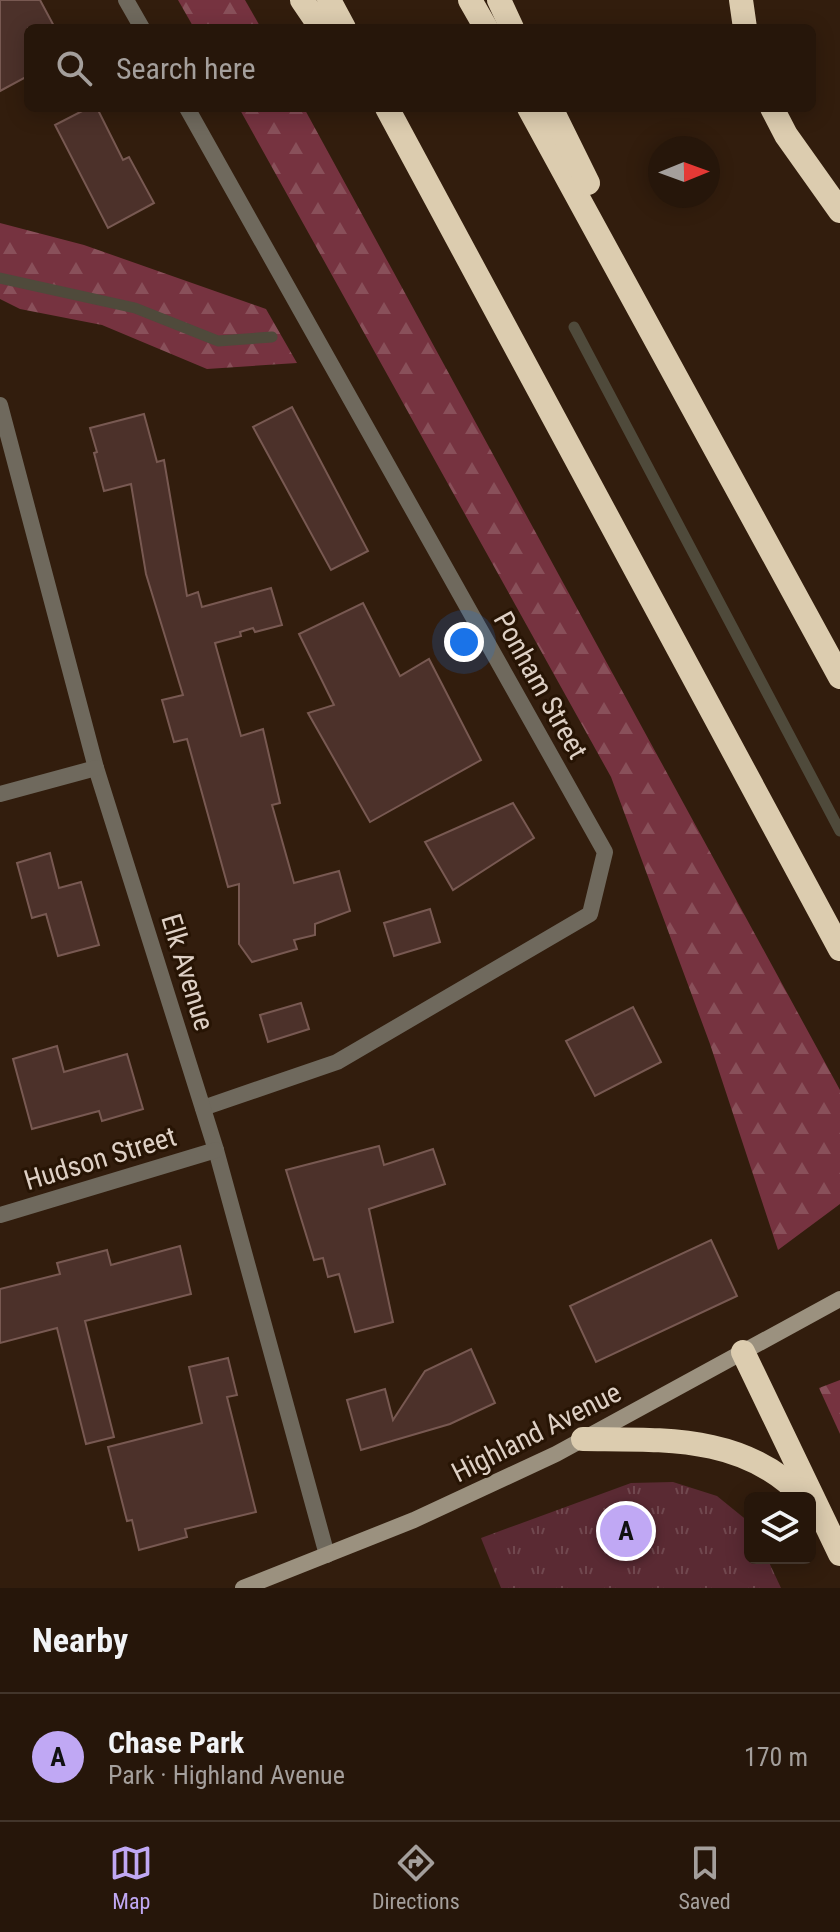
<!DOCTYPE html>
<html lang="en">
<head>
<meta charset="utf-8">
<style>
  :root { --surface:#26160a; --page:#2e1f13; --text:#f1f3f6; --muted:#a49f9c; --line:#42352b; --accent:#c0a8f4 }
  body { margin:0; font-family:"Roboto Condensed",sans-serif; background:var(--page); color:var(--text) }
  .controls { position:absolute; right:24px; bottom:24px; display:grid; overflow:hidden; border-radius:12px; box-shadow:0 4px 20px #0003 }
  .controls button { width:72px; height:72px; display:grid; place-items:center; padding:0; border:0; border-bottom:2px solid var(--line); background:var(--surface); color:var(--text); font:40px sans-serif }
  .compass { position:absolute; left:648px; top:136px; width:72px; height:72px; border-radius:50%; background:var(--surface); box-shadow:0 4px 20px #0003; rotate:89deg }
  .you { position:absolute; left:464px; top:642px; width:28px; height:28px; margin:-20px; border:6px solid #fff; border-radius:50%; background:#1a73e8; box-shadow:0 0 0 12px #1a73e833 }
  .badge { display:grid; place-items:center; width:52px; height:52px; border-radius:50%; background:var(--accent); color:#111; font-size:26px; font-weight:700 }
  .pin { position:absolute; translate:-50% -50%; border:4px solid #fff; box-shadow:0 2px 8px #0006 }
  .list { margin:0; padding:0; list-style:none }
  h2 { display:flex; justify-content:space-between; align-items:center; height:104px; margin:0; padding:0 32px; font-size:34px }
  h2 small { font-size:26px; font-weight:400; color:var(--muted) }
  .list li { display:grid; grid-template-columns:52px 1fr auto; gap:24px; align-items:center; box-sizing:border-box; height:128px; padding:0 32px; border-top:2px solid var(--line) }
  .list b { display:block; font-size:30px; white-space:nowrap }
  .list p { margin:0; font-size:26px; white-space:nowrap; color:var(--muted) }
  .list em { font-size:26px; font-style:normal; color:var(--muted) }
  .icon { flex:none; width:44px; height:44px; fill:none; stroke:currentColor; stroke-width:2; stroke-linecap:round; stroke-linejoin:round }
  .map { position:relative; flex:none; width:840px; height:1588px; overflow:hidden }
  .search { position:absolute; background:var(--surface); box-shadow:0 4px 20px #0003; left:24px; right:24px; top:24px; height:88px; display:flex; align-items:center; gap:20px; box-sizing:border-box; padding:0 28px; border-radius:12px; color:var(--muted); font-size:30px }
  .sheet { height:232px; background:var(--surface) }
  nav { display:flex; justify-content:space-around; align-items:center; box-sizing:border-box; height:112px; border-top:2px solid var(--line); background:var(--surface); font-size:22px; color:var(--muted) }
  nav a { display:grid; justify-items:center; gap:4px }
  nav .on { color:var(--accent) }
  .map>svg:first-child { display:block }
  .grass { fill:url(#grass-tufts) }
  .forest { fill:url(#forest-firs) }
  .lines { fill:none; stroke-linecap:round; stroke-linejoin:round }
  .stream { stroke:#4f4a3b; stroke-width:11 }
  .building { fill:#4c312a; stroke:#785952; stroke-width:2 }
  .minor { stroke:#6f695d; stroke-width:16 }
  .secondary { stroke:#9b917f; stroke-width:16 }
  .motorway { stroke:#dcccaf; stroke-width:24 }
  .labels { text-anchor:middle; stroke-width:6; stroke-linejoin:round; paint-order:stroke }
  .street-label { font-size:28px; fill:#ded0c5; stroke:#271404 }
</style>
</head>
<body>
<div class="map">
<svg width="840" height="1588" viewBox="0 0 840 1588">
  <defs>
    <pattern id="grass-tufts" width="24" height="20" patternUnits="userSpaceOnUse" patternTransform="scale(2)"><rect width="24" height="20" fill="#5a2a33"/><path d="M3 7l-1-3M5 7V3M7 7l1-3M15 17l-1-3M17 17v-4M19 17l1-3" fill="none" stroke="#71484f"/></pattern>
    <pattern id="forest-firs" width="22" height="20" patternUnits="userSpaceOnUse" patternTransform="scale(2)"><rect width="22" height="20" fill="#763340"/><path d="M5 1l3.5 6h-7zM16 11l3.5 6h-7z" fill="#89505a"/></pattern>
  </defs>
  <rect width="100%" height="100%" fill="#321d0d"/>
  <path class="grass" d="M673 1482 717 1496 749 1522 750 1558H767L781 1588H501L481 1538 631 1483Z"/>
  <g class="forest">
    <path d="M178 0H245L261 28H194Z"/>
    <path d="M239 108H304L840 1090V1204L778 1250 710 1044 611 777Z"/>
    <path d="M0 223 84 245 266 309 297 363 207 369 102 325 20 309 0 299Z"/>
    <path d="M840 1380V1434L819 1388Z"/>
  </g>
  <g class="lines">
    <g class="stream">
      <path d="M0 278 135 308 218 341 272 337"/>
      <path d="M574 327 840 831"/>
    </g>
  </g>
  <g class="building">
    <path d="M0 0H40L55 28H28V76L0 91Z"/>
    <path d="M88 108H97L123 160 129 157 154 203 108 228 55 125Z"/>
    <path d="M292 407 368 551 331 570 253 427Z"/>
    <path d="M144 414 157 462 164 460 187 596 198 592 202 607 271 588 282 625 255 632 253 628 240 632 241 636 215 643 241 736 263 729 280 803 272 805 294 883 339 871 350 911 315 924V935L294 940 297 949 252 962 239 944V884L228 887 187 739 174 742 162 700 183 695 146 574 131 484 104 491 94 453 97 452 90 428Z"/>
    <path d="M363 603 400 676 429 659 481 760 370 822 308 713 334 705 299 634Z"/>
    <path d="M513 803 534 838 453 890 425 842Z"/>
    <path d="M50 853 59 888 81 882 99 945 58 956 46 914 32 918 17 863Z"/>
    <path d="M430 909 440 942 394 956 384 923Z"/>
    <path d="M301 1003 309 1029 268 1042 260 1015Z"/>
    <path d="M633 1007 661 1062 595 1096 566 1041Z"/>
    <path d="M57 1046 64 1072 127 1054 143 1109 102 1121 99 1111 32 1129 13 1059Z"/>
    <path d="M379 1146 384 1165 433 1149 445 1184 369 1209 393 1322 355 1332 339 1274 328 1277 323 1258 314 1260 286 1170Z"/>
    <path d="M711 1240 737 1296 596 1362 570 1306Z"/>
    <path d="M180 1246 191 1294 85 1321 114 1437 86 1444 57 1328 0 1343V1289L60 1274 57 1263 107 1250 111 1265Z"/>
    <path d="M471 1349 495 1403 450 1424 361 1450 347 1400 385 1389 393 1420 425 1371Z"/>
    <path d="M228 1358 237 1395 227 1397 256 1512 185 1529 187 1537 139 1550 132 1520 127 1521 108 1447 202 1423 189 1367Z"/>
  </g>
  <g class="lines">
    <g class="minor">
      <path d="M126 0 142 28"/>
      <path d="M187 108 605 852 590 914 337 1062 203 1108"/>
      <path d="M0 405 96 768 216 1150 327 1555"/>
      <path d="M0 794 96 768"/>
      <path d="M0 1215 216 1150"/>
    </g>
    <path class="secondary" d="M243 1588 414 1520 556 1454 840 1299"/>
    <g class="motorway">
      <path d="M302 0 321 28"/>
      <path d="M329 0 344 28"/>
      <path d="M470 0 486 28"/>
      <path d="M499 0 512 28"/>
      <path d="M741 0 745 28"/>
      <path d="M387 108 840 949"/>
      <path d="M529 108 840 677"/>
      <path d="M551 108 588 183"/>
      <path d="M772 108 786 135 840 211"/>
      <path d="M743 1352 840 1554"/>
      <path d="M583 1439C663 1440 745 1434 804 1498"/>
    </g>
  </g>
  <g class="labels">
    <g class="street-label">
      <text transform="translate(541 685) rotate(61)" y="10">Ponham Street</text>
      <text transform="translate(188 972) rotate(73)" y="10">Elk Avenue</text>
      <text transform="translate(100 1158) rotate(-17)" y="10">Hudson Street</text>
      <text transform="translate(536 1432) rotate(-27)" y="10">Highland Avenue</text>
    </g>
  </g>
</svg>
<div class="controls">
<button><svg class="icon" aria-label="layers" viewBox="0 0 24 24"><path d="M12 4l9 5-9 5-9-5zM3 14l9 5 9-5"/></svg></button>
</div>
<svg class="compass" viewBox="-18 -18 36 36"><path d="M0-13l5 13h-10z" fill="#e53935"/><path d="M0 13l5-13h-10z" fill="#a49f9c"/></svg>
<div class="you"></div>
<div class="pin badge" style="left:626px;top:1531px">A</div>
<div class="search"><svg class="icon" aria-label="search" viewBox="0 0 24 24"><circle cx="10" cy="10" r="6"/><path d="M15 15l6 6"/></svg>Search here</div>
</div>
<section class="sheet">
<h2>Nearby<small></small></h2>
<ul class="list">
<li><span class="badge">A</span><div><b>Chase Park</b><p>Park · Highland Avenue</p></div><em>170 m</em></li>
</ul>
</section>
<nav>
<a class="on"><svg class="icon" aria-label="map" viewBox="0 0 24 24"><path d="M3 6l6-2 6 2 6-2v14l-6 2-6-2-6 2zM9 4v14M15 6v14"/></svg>Map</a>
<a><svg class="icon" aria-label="directions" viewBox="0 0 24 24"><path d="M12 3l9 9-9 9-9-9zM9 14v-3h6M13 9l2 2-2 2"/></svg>Directions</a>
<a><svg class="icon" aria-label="saved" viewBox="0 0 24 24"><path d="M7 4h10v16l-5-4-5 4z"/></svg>Saved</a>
</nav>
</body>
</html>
